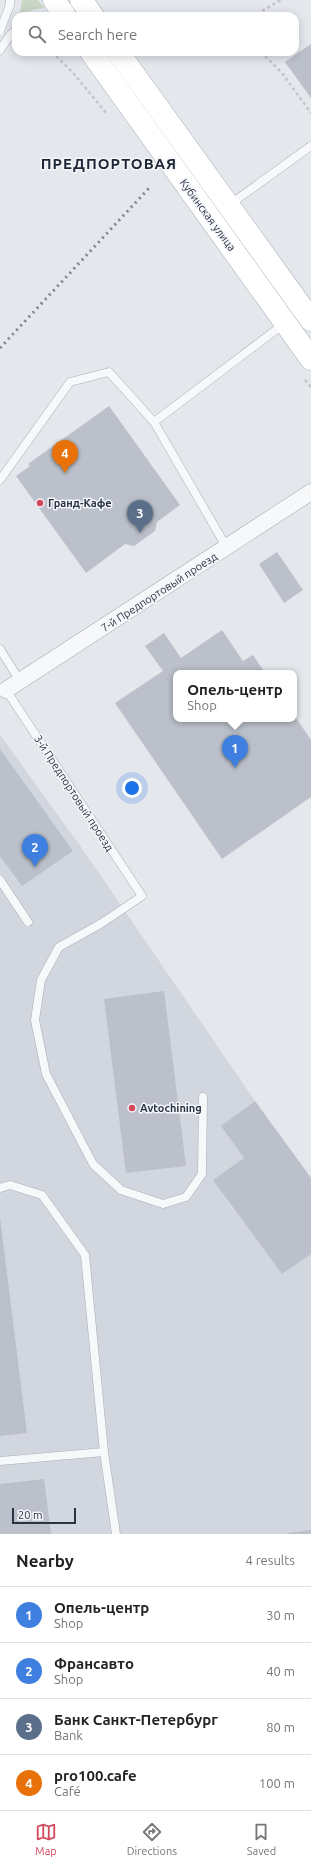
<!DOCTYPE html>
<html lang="en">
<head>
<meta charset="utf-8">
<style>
  :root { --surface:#fff; --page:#f2f2f2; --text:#222; --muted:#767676; --line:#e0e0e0; --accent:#d1495b }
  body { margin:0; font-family:Ubuntu,sans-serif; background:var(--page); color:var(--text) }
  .scale { position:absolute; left:12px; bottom:10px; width:64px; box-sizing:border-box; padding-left:4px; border:2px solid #2b3445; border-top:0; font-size:11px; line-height:14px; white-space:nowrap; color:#2b3445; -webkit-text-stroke:3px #f4f6f9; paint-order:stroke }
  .you { position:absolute; left:132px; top:788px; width:14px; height:14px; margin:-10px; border:3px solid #fff; border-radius:50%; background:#1a73e8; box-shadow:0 0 0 6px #1a73e833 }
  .badge { display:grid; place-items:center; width:26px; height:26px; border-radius:50%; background:var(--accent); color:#fff; font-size:13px; font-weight:700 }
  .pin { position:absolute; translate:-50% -33px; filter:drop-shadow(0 1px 2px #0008) }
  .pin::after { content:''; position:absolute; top:21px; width:14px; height:12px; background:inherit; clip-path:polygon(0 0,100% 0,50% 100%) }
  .popup { position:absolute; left:173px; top:670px; width:124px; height:52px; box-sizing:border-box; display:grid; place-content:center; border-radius:8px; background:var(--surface); filter:drop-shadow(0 1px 3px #0005); font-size:13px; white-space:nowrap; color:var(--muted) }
  .popup b { font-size:15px; color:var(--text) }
  .popup::after { content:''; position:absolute; left:50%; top:100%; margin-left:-8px; border:8px solid transparent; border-top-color:var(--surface) }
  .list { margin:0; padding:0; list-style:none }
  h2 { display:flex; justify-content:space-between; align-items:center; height:52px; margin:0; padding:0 16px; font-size:17px }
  h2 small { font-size:13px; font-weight:400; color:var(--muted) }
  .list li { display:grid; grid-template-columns:26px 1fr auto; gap:12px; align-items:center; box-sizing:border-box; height:56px; padding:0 16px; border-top:1px solid var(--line) }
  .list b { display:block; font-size:15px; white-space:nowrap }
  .list p { margin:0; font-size:13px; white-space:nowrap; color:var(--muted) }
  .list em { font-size:13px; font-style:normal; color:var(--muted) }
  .icon { flex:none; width:22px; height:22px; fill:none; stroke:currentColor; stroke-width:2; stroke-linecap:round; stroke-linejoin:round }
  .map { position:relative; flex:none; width:311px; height:1534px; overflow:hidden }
  .search { position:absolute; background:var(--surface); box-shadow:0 2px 10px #0003; left:12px; right:12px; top:12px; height:44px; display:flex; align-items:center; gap:10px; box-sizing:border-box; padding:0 14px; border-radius:12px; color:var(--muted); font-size:15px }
  .sheet { height:276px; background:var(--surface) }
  nav { display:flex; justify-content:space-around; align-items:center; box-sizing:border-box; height:56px; border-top:1px solid var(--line); background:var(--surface); font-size:11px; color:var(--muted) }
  nav a { display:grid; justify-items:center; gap:2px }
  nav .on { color:var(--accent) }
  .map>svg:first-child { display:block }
  .built { fill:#d2d6de }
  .green { fill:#c9d6c5 }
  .building { fill:#bbc0ca }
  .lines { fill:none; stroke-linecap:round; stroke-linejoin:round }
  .lane-casing { stroke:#a9aeb7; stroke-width:9 }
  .street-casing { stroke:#a9aeb7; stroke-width:17 }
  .secondary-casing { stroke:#a9aeb7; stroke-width:23 }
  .path { stroke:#c2c5cb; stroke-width:2.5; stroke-dasharray:3 3; stroke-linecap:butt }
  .lane { stroke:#f7f8fa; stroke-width:8 }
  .street { stroke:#f7f8fa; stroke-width:16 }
  .secondary { stroke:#fff; stroke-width:22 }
  .rail { stroke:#7d8696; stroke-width:3; stroke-dasharray:2 4; stroke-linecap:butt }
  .poi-dot { fill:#d1495b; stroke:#f4f6f9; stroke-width:1.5 }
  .labels { text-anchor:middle; stroke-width:3; stroke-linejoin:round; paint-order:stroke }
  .street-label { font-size:11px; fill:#2b3445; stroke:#f4f6f9 }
  .poi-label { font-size:11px; font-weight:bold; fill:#2b3445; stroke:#f4f6f9; text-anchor:start }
  .district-label { font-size:15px; font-weight:bold; letter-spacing:1px; fill:#1d2536; stroke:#f4f6f9 }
</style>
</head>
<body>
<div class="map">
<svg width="311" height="1534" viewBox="0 0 311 1534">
  <rect width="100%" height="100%" fill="#e4e7ec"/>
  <path class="built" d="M0 735 81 847 255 1101 311 1178V1534H0Z"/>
  <path class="green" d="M22 0H38L44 8 36 9 22 14 20 13Z"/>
  <g class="building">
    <path d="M311 44V98L285 62Z"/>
    <path d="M109 406 180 505 157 522 155 531 134 546 125 544 86 573 16 476 30 466 28 464Z"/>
    <path d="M277 552 303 590 284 603 259 564Z"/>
    <path d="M222 630 243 661 253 655 265 673H176V719H294V715L311 740V797L222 859 115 703 163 671 145 646 164 633 181 658Z"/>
    <path d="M0 749 73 851 22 886 0 856Z"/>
    <path d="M164 991 186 1166 126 1173 104 999Z"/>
    <path d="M255 1101 311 1178V1254L282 1274 213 1180 244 1158 221 1126Z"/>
    <path d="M0 1217 27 1433 0 1436Z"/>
    <path d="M44 1479 51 1534H0V1484Z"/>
    <path d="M311 1530V1534H288V1533Z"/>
  </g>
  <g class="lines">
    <g class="lane-casing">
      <g id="lane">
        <path d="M0 31 10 5V0"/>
        <path d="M0 50 11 34 16 30"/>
        <path d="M229 205 311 146"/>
        <path d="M0 480 70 382 109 372 154 422"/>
        <path d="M227 548 154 422 285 323"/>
        <path d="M0 649 20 681"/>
        <path d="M4 691 6 690 142 896 102 923 59 947 41 980 35 1020 46 1074 93 1164 121 1190 163 1204 186 1197 202 1174 203 1097"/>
        <path d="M0 880 28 922"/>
        <path d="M0 1188 10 1185 42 1195 85 1255 104 1452"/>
        <path d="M0 1461 104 1452 116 1534"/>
      </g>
    </g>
    <g class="street-casing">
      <path id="street" d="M6 690 311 492"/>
    </g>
    <g class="secondary-casing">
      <g id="secondary">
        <path d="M54 0 65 16"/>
        <path d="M81 0 93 16"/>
        <path d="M91 52 311 359"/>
        <path d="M118 52 311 320"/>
      </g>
    </g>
    <g class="path">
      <path d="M259 16 262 11 281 0"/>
      <path d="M52 52 74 74 107 114"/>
      <path d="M261 52 282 73 311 113"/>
      <path d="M305 380 311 387"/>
    </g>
    <use href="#lane" class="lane"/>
    <use href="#street" class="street"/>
    <use href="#secondary" class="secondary"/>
    <path class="rail" d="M0 348 151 186"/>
  </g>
  <g class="poi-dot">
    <circle cx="40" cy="503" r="4"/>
    <circle cx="132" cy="1108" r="4"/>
  </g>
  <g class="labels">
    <g class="street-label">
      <text transform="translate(208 215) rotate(54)" y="4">Кубинская улица</text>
      <text transform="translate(159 592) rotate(-33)" y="4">7-й Предпортовый проезд</text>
      <text transform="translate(74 793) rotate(57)" y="4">3-й Предпортовый проезд</text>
    </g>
    <g class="poi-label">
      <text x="48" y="507">Гранд-Кафе</text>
      <text x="140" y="1112">Avtochining</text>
    </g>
    <g class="district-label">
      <text x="109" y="169">ПРЕДПОРТОВАЯ</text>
    </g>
  </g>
</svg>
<div class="scale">20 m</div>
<div class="you"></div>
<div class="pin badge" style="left:235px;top:768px;background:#3f7fe0">1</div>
<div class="popup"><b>Опель-центр</b>Shop</div>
<div class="pin badge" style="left:35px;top:867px;background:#3f7fe0">2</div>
<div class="pin badge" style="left:140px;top:533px;background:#5c6f8a">3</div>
<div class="pin badge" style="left:65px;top:473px;background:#e8710a">4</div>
<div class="search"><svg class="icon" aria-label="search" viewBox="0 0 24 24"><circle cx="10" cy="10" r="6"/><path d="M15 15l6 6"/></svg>Search here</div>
</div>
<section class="sheet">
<h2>Nearby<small>4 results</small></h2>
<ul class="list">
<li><span class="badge" style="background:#3f7fe0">1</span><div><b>Опель-центр</b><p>Shop</p></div><em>30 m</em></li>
<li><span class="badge" style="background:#3f7fe0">2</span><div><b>Франсавто</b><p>Shop</p></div><em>40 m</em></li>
<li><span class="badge" style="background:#5c6f8a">3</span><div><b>Банк Санкт-Петербург</b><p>Bank</p></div><em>80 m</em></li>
<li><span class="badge" style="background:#e8710a">4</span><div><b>pro100.cafe</b><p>Café</p></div><em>100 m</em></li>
</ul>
</section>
<nav>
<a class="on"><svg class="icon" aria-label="map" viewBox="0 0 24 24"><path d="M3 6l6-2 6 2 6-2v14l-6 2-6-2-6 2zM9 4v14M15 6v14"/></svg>Map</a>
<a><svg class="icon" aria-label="directions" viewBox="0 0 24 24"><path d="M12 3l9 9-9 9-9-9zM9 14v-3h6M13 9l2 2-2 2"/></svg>Directions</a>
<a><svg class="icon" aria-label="saved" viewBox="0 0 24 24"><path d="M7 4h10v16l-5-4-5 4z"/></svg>Saved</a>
</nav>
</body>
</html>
